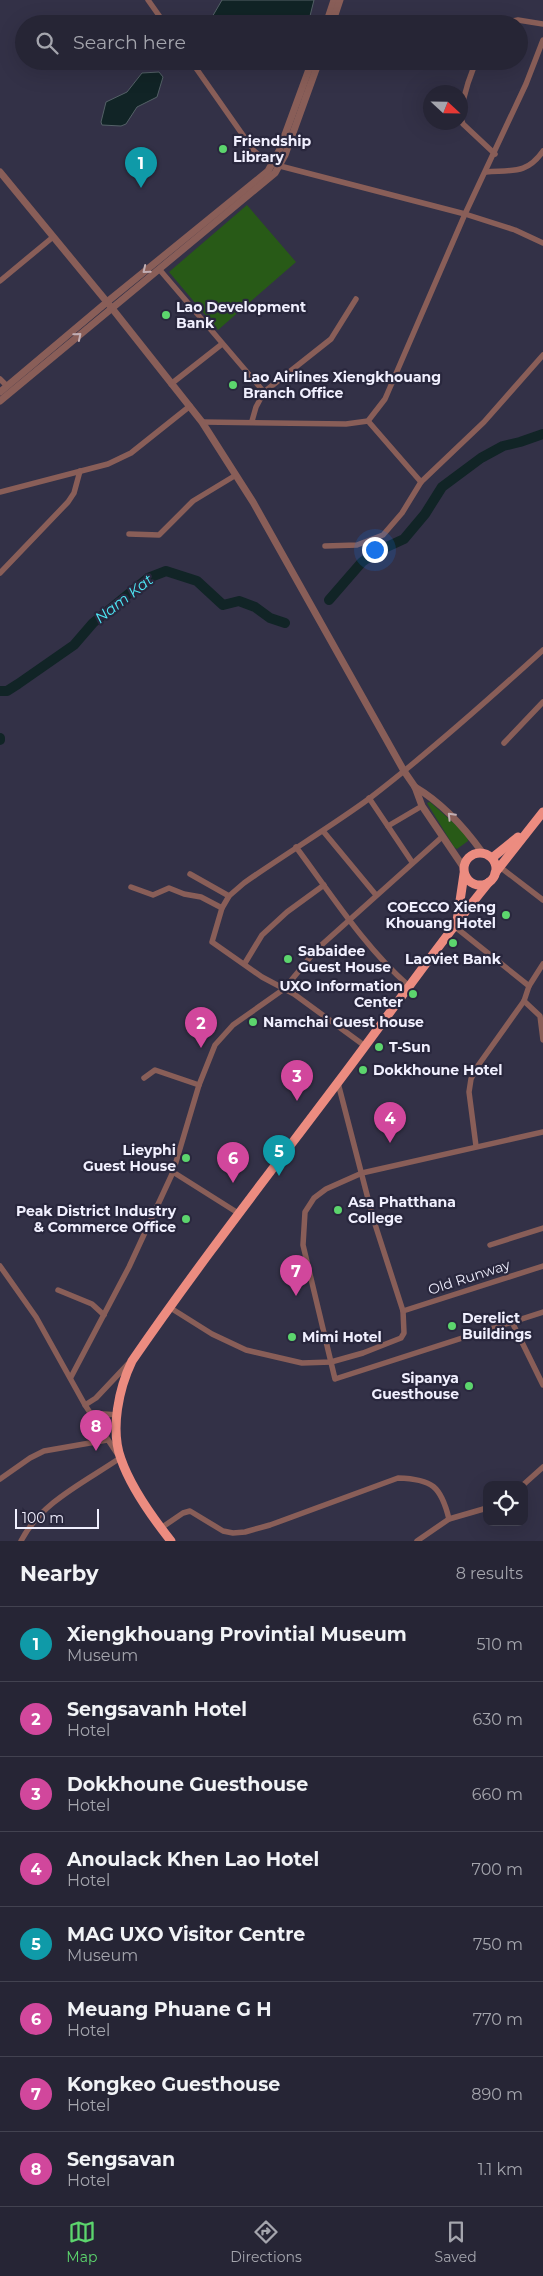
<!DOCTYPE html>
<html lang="en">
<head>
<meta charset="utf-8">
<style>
  :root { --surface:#262535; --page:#323141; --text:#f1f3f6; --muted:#a4a5ad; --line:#424250; --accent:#5cd56d }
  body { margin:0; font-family:Montserrat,sans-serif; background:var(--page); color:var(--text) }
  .controls { position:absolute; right:15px; bottom:15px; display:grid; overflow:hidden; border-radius:10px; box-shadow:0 5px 20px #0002 }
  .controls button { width:45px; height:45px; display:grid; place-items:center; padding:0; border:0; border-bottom:1px solid var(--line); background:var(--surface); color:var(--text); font:25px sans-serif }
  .compass { position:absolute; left:423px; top:85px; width:45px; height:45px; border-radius:50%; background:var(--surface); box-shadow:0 5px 20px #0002; rotate:112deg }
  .scale { position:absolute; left:15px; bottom:12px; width:84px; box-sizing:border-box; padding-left:5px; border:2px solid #f0effe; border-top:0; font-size:14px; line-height:18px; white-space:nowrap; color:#f0effe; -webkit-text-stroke:4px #29273d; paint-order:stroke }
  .you { position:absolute; left:374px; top:549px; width:18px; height:18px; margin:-12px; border:4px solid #fff; border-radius:50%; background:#1a73e8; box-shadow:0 0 0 8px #1a73e833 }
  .badge { display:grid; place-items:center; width:32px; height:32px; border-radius:50%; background:var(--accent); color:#fff; font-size:16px; font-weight:700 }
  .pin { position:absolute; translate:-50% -41px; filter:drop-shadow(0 1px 2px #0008) }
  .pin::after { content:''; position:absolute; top:26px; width:18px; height:15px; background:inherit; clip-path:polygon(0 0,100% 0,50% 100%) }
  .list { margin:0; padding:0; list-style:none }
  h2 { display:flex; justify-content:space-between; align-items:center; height:65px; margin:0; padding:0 20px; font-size:21px }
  h2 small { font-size:16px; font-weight:400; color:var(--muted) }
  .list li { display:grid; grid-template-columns:32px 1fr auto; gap:15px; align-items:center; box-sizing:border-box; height:75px; padding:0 20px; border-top:1px solid var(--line) }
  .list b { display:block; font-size:19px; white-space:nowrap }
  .list p { margin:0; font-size:16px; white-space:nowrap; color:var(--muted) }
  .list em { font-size:16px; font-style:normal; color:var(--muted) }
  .icon { flex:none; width:28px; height:28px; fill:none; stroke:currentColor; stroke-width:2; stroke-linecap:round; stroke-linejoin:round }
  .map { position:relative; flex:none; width:543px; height:1541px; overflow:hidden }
  .search { position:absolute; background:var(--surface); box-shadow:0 5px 20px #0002; left:15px; right:15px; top:15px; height:55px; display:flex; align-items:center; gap:12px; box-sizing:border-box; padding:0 18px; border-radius:28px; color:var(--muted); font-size:19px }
  .sheet { height:665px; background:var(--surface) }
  nav { display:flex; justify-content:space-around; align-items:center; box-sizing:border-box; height:70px; border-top:1px solid var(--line); background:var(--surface); font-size:14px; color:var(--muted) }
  nav a { display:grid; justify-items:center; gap:2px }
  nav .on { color:var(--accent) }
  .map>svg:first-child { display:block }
  .green { fill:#285a17 }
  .water { fill:#112426; stroke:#546167 }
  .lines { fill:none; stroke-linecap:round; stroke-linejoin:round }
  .river { stroke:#112426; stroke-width:10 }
  .minor { stroke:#895e58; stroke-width:5.5 }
  .tertiary { stroke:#895e58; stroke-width:7 }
  .trunk { stroke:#ec8c80; stroke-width:9 }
  .oneway { stroke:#c2aeb3 }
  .poi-dot { fill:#5cd56d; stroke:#29273d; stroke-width:2 }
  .labels { text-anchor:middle; stroke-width:4.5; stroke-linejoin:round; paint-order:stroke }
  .poi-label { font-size:14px; font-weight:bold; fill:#f0effe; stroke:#29273d; text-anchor:start }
  .street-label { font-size:14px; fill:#f0effe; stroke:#29273d }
  .water-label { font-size:15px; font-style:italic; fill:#4ee8f6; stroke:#29273d }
</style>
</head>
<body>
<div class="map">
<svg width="543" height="1541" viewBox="0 0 543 1541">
  <rect width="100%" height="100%" fill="#333147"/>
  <g class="green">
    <path d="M247 205 296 262 218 330 169 272Z"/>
    <path d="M430 802 467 835 468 841 457 849 454 847 427 803Z"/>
  </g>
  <g class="water">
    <path d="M222 0H314L308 24H208Z"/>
    <path d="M159 72 163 77 157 97 137 107 126 124 121 126 102 125 101 122 106 102 127 92 142 73Z"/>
  </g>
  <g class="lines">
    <g class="river">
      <path d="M329 600 362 562 378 551 404 539 425 514 442 487 481 458 503 446 520 442 543 434"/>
      <path d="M0 691H7L18 684 74 645 93 623 148 578 166 571 197 581 223 605 239 601 255 607 270 618 285 623"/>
      <path d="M0 738V740"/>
    </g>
    <g class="minor">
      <path d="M148 0 165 24"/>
      <path d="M499 24 518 20 543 24"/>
      <path d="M191 61 254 151 265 160 280 166 465 214 515 230 543 243"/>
      <path d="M460 112 468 83 476 61"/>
      <path d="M460 116 463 124 495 154"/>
      <path d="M486 172C513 170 527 174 543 151"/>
      <path d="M159 269 264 392"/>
      <path d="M0 281 53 237"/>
      <path d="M0 379 7 386"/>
      <path d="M171 384 222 344"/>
      <path d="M252 421 256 407 264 392 331 339 356 299"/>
      <path d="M368 421 421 482"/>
      <path d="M202 422 346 424 368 421 385 399 465 214 526 84 543 40"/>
      <path d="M0 492 108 464 131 453 190 406"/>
      <path d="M129 534 159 535 193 501 236 475"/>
      <path d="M325 546 357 545 383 535 402 513 421 482 484 422 543 355"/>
      <path d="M0 573 68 502 74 493 80 471"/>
      <path d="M504 743 543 702"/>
      <path d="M369 798 412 862"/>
      <path d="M388 826 422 806"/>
      <path d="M323 831 376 895"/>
      <path d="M296 847C331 894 365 948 409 986"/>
      <path d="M500 867 543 900"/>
      <path d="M190 874 229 896"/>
      <path d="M131 887 153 895 169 888 184 894 201 897 222 908"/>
      <path d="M454 926 529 986"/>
      <path d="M245 963 262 935 287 912 324 885"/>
      <path d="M524 1001 540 1016 543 1040"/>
      <path d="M365 1046 294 994 262 977 212 942 222 908 229 896 244 883C285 854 329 828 370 798 430 752 487 701 543 650"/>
      <path d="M144 1078 155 1070 199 1085"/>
      <path d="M543 1132 362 1173 326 1189 314 1198 305 1212 303 1245 335 1379 543 1312"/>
      <path d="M476 1146 469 1092 471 1079 477 1067 524 1001 529 986 543 964"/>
      <path d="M173 1172 238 1213"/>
      <path d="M490 1245 543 1228"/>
      <path d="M0 1266 36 1317 85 1405 120 1458C85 1482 41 1502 21 1541"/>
      <path d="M58 1290 92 1304 104 1315"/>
      <path d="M169 1307 212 1334 246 1350 302 1363 331 1362 363 1353 401 1338 404 1333 403 1311 373 1218 338 1083"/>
      <path d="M403 1311 543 1266"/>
      <path d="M512 1322 543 1385"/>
      <path d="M71 1377 129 1267 173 1172 199 1085 215 1045 233 1025 284 989 317 949 442 837"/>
      <path d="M85 1405 96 1398 128 1364"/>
      <path d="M91 1413 118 1415"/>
      <path d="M0 1479 30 1458 44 1451 107 1440"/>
      <path d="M523 1485 543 1467"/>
      <path d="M161 1528 183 1513 190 1511 223 1531 233 1533 245 1532 270 1525 398 1478C432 1479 441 1486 449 1519"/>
      <path d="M417 1541 449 1519 487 1508"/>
    </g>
    <g class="tertiary">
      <path d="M326 24 334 0"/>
      <path d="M332 24 340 0"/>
      <path d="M0 172 107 302 202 422 253 502 404 771 415 787 422 806 464 868"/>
      <path d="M0 392 107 302 268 171 279 151 312 61"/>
      <path d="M0 401 275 173 285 155 319 61"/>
      <path d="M415 787C442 803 464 827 482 852"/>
    </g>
    <g class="trunk">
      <circle cx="480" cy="869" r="16"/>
      <path d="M492 858 518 837"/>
      <path d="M495 873 543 812"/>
      <path d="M457 921 464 874"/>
      <path d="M171 1541C152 1517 131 1488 121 1459 110 1429 119 1388 132 1361 198 1265 269 1174 339 1081 389 1015 436 947 489 882"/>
    </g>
  </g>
  <defs><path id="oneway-chevron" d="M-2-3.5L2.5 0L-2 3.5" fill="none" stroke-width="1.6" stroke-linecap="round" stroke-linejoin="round" transform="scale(1.25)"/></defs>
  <g class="oneway">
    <use href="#oneway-chevron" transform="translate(146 270) rotate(141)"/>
    <use href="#oneway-chevron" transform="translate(78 336) rotate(-40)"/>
    <use href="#oneway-chevron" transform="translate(451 816) rotate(-134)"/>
  </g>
  <g class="poi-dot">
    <circle cx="223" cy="149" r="5"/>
    <circle cx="166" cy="315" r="5"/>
    <circle cx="233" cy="385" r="5"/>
    <circle cx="506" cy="915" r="5"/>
    <circle cx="453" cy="943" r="5"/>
    <circle cx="288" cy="959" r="5"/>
    <circle cx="413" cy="994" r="5"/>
    <circle cx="253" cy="1022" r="5"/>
    <circle cx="379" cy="1047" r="5"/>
    <circle cx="363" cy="1070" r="5"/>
    <circle cx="186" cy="1158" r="5"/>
    <circle cx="338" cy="1210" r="5"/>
    <circle cx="186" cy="1219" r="5"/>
    <circle cx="452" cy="1326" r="5"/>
    <circle cx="292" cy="1337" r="5"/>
    <circle cx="469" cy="1386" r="5"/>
  </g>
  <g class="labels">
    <g class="poi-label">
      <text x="233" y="146">Friendship<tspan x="233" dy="16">Library</tspan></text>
      <text x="176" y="312">Lao Development<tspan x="176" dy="16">Bank</tspan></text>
      <text x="243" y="382">Lao Airlines Xiengkhouang<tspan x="243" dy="16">Branch Office</tspan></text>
      <text x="496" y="912" text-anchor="end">COECCO Xieng<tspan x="496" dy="16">Khouang Hotel</tspan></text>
      <text x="298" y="956">Sabaidee<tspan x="298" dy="16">Guest House</tspan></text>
      <text x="453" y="964" text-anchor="middle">Laoviet Bank</text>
      <text x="403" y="991" text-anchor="end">UXO Information<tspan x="403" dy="16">Center</tspan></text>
      <text x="263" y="1027">Namchai Guest house</text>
      <text x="389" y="1052">T-Sun</text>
      <text x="373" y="1075">Dokkhoune Hotel</text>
      <text x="176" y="1155" text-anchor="end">Lieyphi<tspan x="176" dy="16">Guest House</tspan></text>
      <text x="348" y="1207">Asa Phatthana<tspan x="348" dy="16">College</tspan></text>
      <text x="176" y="1216" text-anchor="end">Peak District Industry<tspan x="176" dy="16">&amp; Commerce Office</tspan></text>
      <text x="462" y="1323">Derelict<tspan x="462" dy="16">Buildings</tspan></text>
      <text x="302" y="1342">Mimi Hotel</text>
      <text x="459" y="1383" text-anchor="end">Sipanya<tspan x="459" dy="16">Guesthouse</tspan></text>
    </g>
    <g class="street-label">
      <text transform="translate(469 1277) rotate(-18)" y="5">Old Runway</text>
    </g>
    <g class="water-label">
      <text transform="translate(124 599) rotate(-38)" y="5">Nam Kat</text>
    </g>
  </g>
</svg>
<div class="controls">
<button><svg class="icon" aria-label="locate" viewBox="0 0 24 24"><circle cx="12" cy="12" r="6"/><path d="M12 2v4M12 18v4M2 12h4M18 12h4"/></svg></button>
</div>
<svg class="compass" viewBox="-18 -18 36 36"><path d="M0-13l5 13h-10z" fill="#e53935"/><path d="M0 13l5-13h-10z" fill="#a4a5ad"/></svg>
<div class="scale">100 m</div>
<div class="you"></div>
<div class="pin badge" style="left:141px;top:188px;background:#0f9aa8">1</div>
<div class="pin badge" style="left:201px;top:1048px;background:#d1479c">2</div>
<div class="pin badge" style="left:297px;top:1101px;background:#d1479c">3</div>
<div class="pin badge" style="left:390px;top:1143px;background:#d1479c">4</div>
<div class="pin badge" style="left:279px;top:1176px;background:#0f9aa8">5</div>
<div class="pin badge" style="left:233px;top:1183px;background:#d1479c">6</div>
<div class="pin badge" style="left:296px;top:1296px;background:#d1479c">7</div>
<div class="pin badge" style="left:96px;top:1451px;background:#d1479c">8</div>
<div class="search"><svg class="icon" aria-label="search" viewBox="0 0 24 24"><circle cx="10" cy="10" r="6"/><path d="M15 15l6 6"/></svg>Search here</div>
</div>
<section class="sheet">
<h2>Nearby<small>8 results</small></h2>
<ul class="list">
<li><span class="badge" style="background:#0f9aa8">1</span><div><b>Xiengkhouang Provintial Museum</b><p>Museum</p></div><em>510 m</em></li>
<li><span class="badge" style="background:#d1479c">2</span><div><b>Sengsavanh Hotel</b><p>Hotel</p></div><em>630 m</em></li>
<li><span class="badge" style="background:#d1479c">3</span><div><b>Dokkhoune Guesthouse</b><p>Hotel</p></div><em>660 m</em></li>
<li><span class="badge" style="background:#d1479c">4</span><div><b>Anoulack Khen Lao Hotel</b><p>Hotel</p></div><em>700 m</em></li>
<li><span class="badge" style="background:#0f9aa8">5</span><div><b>MAG UXO Visitor Centre</b><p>Museum</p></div><em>750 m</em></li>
<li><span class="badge" style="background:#d1479c">6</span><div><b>Meuang Phuane G H</b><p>Hotel</p></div><em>770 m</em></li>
<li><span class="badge" style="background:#d1479c">7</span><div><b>Kongkeo Guesthouse</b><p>Hotel</p></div><em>890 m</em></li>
<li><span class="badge" style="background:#d1479c">8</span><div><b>Sengsavan</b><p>Hotel</p></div><em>1.1 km</em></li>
</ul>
</section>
<nav>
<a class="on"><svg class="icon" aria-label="map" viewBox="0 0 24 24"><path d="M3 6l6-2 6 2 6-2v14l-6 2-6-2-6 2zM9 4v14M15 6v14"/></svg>Map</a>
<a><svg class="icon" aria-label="directions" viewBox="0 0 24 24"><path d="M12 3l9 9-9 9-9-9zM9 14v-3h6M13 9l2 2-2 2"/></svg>Directions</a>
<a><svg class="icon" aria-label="saved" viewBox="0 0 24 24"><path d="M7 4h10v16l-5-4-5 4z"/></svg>Saved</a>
</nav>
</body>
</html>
